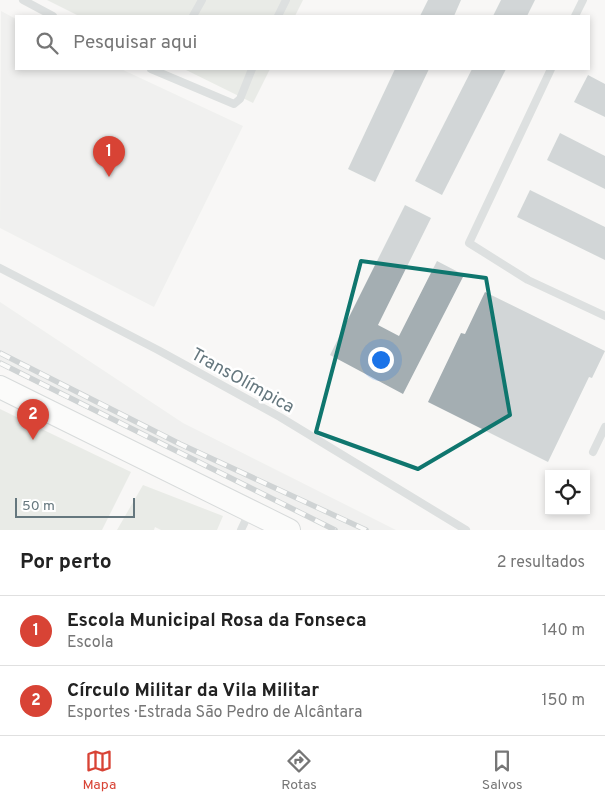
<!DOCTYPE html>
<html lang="pt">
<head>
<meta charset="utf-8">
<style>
  :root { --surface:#fff; --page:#f6f6f6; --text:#222; --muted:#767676; --line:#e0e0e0; --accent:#d84335 }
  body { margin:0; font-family:Overpass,sans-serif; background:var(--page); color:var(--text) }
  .controls { position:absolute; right:15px; bottom:15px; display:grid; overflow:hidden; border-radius:0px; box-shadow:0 2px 8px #0003 }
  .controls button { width:45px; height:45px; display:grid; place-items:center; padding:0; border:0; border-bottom:1px solid var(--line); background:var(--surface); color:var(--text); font:25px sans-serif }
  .scale { position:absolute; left:15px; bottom:12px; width:120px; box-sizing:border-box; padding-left:5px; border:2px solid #65777e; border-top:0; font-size:14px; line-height:18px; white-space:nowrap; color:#65777e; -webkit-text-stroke:4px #fff; paint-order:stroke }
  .you { position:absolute; left:380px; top:359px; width:18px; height:18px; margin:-12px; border:4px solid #fff; border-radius:50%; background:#1a73e8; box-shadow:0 0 0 8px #1a73e833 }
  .badge { display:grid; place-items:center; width:32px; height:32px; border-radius:50%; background:var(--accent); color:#fff; font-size:16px; font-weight:700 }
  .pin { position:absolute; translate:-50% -41px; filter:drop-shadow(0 1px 2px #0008) }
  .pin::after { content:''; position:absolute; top:26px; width:18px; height:15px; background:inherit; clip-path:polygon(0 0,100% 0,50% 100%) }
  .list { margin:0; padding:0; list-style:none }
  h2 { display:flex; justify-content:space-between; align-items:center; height:65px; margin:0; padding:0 20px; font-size:21px }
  h2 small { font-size:16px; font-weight:400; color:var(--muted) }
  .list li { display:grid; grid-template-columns:32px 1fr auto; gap:15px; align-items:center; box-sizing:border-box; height:70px; padding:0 20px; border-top:1px solid var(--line) }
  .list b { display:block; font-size:19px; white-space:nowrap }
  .list p { margin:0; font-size:16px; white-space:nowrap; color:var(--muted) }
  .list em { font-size:16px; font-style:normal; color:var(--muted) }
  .icon { flex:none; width:28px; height:28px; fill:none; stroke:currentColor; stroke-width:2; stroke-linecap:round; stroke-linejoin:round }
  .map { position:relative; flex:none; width:605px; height:530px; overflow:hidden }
  .search { position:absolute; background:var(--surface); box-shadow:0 2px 8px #0003; left:15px; right:15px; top:15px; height:55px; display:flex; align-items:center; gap:12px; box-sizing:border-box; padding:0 18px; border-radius:0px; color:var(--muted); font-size:19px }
  .sheet { height:205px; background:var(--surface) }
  nav { display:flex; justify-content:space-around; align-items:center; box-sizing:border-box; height:70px; border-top:1px solid var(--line); background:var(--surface); font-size:14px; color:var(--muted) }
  nav a { display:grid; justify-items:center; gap:2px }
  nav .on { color:var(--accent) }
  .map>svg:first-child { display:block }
  .built { fill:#e6e7e6 }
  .green { fill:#d8dcd5 }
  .building { fill:#a4aeb2 }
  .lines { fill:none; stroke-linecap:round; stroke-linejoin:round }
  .secondary-casing { stroke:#b0b7ba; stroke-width:24 }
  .lane { stroke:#bdc3c5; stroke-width:8 }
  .secondary { stroke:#fff; stroke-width:22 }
  .rail-casing { stroke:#9da6aa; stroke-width:5.5 }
  .rail { stroke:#fff; stroke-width:4; stroke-dasharray:11; stroke-linecap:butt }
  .marked { fill:none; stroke:#0f766e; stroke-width:4; stroke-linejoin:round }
  .labels { text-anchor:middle; stroke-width:5; stroke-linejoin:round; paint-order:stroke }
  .street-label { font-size:18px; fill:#65777e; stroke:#fff }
</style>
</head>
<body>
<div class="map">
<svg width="605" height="530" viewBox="0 0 605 530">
  <rect width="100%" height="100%" fill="#f8f7f5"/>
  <g class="built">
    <path d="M1 11 16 19V69H121L243 126 154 307 0 228Z"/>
    <path d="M0 302 183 423 396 530H331L0 366Z"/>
  </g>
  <g class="green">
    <path d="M47 0H303L295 16H79Z"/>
    <path d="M184 69H270L253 103Z"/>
    <path d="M0 409 131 472 102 530H0Z"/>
    <path d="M143 485 223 516 217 530H161L155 527 154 530H117Z"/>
  </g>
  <g class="building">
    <path d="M428 0H461L454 16H420Z"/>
    <path d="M501 0H535L527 16H493Z"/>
    <path d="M395 69H429L375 182 348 169Z"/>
    <path d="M472 69H506L442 195 415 181Z"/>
    <path d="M588 75 605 84V117L574 102Z"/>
    <path d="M560 133 605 156V189L547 160Z"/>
    <path d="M530 190 605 227V260L517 217Z"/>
    <path d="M405 205 431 218 378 325 399 336 437 261 464 275 403 394 330 355Z"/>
    <path d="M485 292 605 351 592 378 589 377 548 462 428 402 461 333 465 334Z"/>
  </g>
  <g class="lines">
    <g class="secondary-casing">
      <path id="secondary" d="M0 387 289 530"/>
    </g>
    <g class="lane">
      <path d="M23 0 53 16"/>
      <path d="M193 16 202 0"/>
      <path d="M278 16 286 0"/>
      <path d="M575 16 583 0"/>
      <path d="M151 69 234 104 240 99 252 69"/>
      <path d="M551 69 469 243 528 280 605 316"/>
      <path d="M0 268 158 350 280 417 466 530"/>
      <path d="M593 452 605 427"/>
      <path d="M241 530 249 513"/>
    </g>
    <use href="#secondary" class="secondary"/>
    <g class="rail-casing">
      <g id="rail">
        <path d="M0 353 180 444 366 530"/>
        <path d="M0 363 335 530"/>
      </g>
    </g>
    <use href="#rail" class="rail"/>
  </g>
  <path d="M0 0H605V530H0ZM361 261 486 278 510 415 418 469 316 432Z" fill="#f8f7f5" fill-opacity=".55" fill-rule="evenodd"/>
  <path class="marked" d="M361 261 486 278 510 415 418 469 316 432Z"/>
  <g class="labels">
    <g class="street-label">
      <text transform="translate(243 380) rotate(29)" y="6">TransOlímpica</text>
    </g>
  </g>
</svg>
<div class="controls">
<button><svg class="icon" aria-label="locate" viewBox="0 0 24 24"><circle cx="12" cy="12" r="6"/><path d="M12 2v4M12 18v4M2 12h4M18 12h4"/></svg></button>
</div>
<div class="scale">50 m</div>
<div class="you"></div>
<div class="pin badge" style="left:109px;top:177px">1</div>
<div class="pin badge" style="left:33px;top:440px">2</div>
<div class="search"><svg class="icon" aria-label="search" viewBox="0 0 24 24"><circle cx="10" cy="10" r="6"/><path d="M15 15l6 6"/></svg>Pesquisar aqui</div>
</div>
<section class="sheet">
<h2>Por perto<small>2 resultados</small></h2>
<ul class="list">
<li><span class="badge">1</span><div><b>Escola Municipal Rosa da Fonseca</b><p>Escola</p></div><em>140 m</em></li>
<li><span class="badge">2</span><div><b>Círculo Militar da Vila Militar</b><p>Esportes · Estrada São Pedro de Alcântara</p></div><em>150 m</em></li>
</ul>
</section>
<nav>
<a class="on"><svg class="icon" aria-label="map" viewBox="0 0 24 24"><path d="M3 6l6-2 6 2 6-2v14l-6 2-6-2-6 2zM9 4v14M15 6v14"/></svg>Mapa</a>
<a><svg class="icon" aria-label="directions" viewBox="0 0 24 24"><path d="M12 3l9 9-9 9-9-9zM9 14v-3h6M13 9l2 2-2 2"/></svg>Rotas</a>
<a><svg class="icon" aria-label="saved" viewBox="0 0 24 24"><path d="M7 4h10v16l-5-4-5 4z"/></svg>Salvos</a>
</nav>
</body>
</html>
